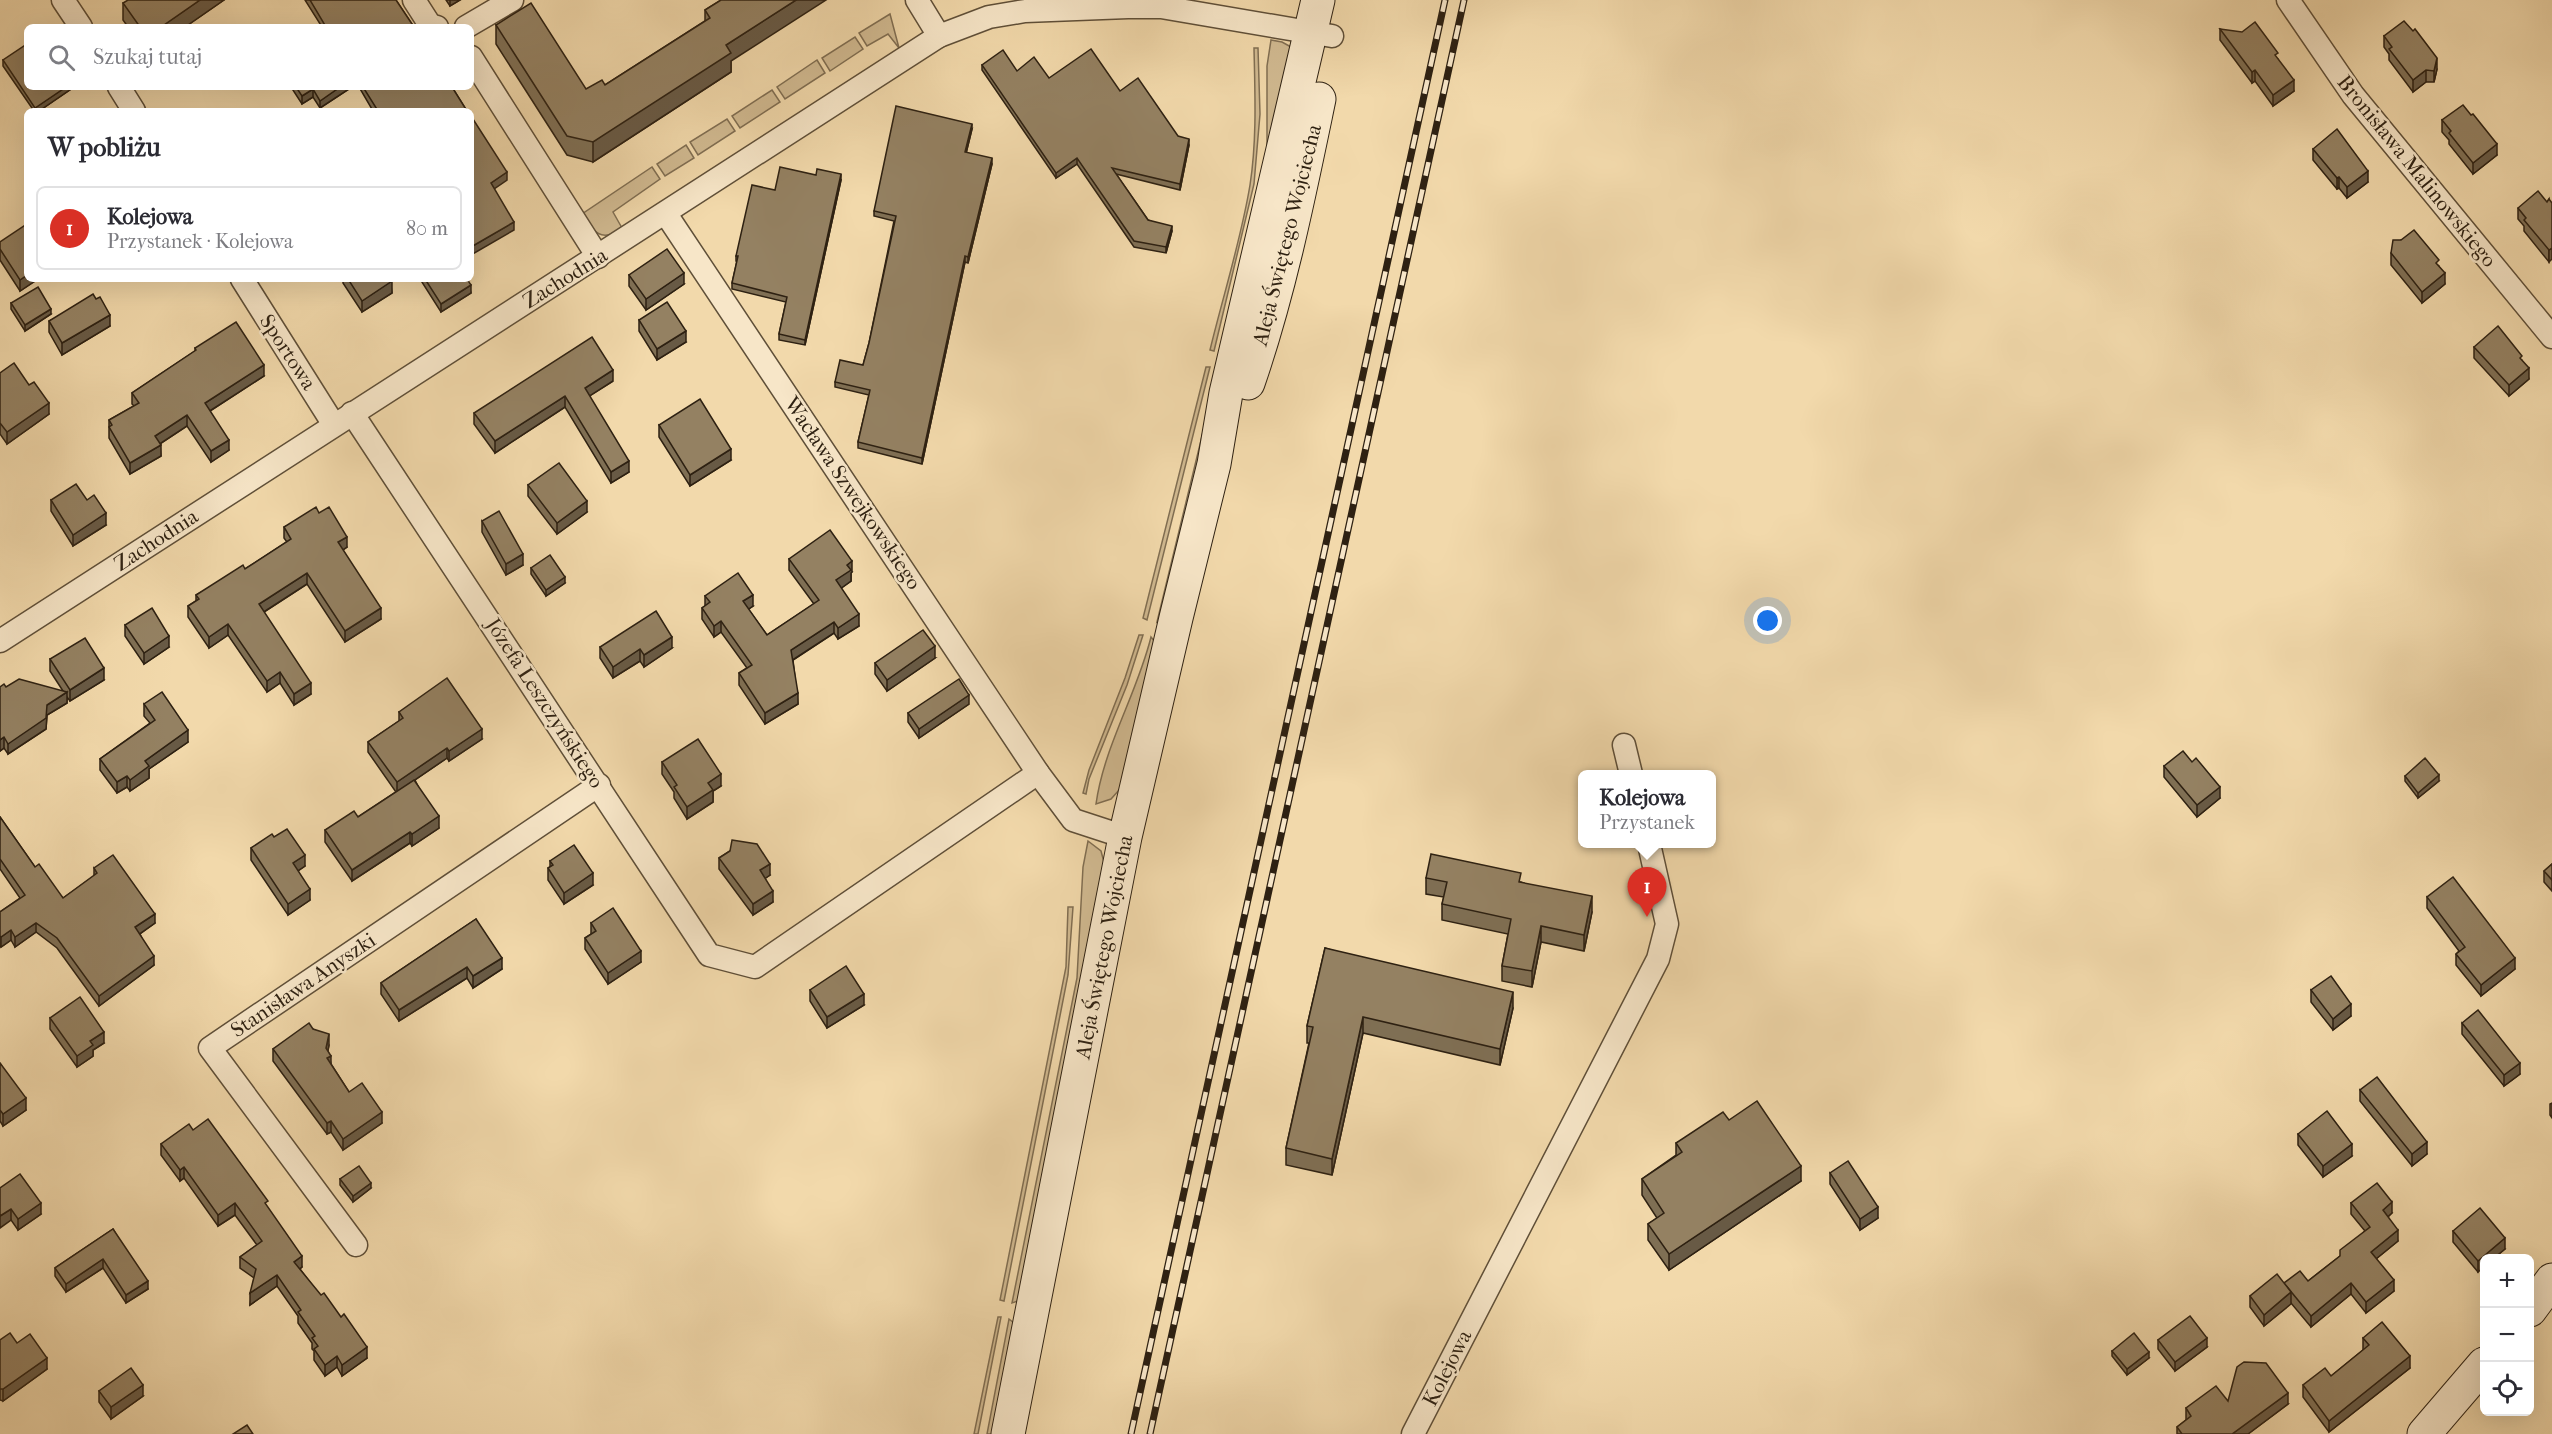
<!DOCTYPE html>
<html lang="pl">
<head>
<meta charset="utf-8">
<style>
  :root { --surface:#fff; --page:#f2f2f3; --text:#2b2b33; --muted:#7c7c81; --line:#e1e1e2; --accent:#d93025 }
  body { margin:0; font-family:"IM FELL French Canon",serif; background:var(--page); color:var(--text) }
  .controls { position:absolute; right:18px; bottom:18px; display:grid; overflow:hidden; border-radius:9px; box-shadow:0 6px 24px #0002 }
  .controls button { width:54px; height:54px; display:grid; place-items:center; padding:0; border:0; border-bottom:2px solid var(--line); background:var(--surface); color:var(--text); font:30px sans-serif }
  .you { position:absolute; left:1768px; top:621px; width:21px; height:21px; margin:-15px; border:4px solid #fff; border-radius:50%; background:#1a73e8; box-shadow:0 0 0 9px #1a73e833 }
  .badge { display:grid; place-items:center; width:39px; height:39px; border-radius:50%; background:var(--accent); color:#fff; font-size:20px; font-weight:700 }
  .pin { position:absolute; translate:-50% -50px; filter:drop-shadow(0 2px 3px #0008) }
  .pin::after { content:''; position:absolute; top:32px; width:21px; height:18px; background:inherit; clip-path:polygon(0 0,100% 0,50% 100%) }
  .popup { position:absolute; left:1578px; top:770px; width:138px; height:78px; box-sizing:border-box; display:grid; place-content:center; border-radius:9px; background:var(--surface); filter:drop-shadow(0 2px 4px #0005); font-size:20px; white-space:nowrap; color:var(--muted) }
  .popup b { font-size:22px; color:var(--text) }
  .popup::after { content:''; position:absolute; left:50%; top:100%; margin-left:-12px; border:12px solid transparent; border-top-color:var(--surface) }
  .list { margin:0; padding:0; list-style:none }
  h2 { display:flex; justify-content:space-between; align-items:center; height:78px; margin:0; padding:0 24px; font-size:26px }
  h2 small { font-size:20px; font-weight:400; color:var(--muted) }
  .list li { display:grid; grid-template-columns:39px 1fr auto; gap:18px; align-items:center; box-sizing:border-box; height:84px; margin:0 12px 12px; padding:0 12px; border:2px solid var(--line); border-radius:9px }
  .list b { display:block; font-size:22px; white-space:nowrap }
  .list p { margin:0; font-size:20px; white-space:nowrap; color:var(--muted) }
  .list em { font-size:20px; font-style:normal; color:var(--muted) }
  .icon { flex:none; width:33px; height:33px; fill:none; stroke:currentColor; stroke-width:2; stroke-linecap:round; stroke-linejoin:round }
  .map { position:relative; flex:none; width:2552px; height:1434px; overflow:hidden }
  .search { position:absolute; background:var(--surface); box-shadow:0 6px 24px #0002; left:24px; top:24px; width:450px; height:66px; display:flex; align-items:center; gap:15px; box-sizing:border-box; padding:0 21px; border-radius:9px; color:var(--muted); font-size:22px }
  .panel { position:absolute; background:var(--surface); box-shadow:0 6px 24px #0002; left:24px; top:108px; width:450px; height:174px; border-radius:9px }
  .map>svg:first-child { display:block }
  .green { fill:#d1ba91; stroke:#806e52; stroke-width:1.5 }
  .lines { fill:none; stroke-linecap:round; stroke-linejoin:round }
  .street-casing { stroke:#5f4f38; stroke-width:25 }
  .secondary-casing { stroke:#2e2112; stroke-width:35 }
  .street { stroke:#f7e6c8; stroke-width:22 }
  .secondary { stroke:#f7e6c8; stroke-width:33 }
  .rail-casing { stroke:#2e2112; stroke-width:7 }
  .rail { stroke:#f7e6c8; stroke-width:4.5; stroke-dasharray:14; stroke-linecap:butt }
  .wall { fill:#7f6f54; stroke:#2e2112; stroke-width:1.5 }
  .shaded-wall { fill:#685a45; stroke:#2e2112; stroke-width:1.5 }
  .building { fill:#948162; stroke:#2e2112; stroke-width:1.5 }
  .labels { text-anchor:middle; stroke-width:5; stroke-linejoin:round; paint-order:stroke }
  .street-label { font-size:21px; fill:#2e2112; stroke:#f7e6c8 }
</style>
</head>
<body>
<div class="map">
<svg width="2552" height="1434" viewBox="0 0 2552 1434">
  <rect width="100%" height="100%" fill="#f2d9ab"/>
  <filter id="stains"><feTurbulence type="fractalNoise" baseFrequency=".00333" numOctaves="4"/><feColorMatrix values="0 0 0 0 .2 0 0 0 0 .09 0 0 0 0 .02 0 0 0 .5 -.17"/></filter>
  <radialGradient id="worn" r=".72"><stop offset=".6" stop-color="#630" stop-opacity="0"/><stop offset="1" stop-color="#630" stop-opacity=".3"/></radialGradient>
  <g class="green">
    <path d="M890 14 899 48 888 34 867 46 859 33Z"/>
    <path d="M855 37 863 49 830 71 822 58Z"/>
    <path d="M1271 40 1282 42 1291 47 1267 157V66Z"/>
    <path d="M1254 48H1258L1260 114 1254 184 1214 351 1210 350C1223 296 1241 240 1250 185 1257 140 1255 94 1254 48Z"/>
    <path d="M817 60 825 73 785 99 777 87Z"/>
    <path d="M772 90 780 102 740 128 732 116Z"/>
    <path d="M727 119 735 131 698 155 690 142Z"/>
    <path d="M686 145 694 158 665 176 657 164Z"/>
    <path d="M652 167 660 179 613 212 622 228C601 244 593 231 582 214Z"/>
    <path d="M1206 367H1210L1147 620 1143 618Z"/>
    <path d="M1218 370 1222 375 1161 619 1157 622Z"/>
    <path d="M1139 635H1143L1127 685 1089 779 1086 794 1083 793 1089 770 1125 678Z"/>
    <path d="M1151 637 1155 642 1120 789 1111 799 1096 804C1104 746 1137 694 1151 637Z"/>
    <path d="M1088 841 1101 851 1105 866 1018 1301 1012 1303 1077 978 1083 867Z"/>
    <path d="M1068 907H1073L1068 975 1004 1301 1000 1300 1066 967Z"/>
    <path d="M998 1317H1001L978 1434H974Z"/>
    <path d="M1009 1319 1014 1323 992 1434H987Z"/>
  </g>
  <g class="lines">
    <g class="street-casing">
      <g id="street">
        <path d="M63 0 81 27"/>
        <path d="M414 0 430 25 437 27"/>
        <path d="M917 0 939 36"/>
        <path d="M2288 0 2353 95 2552 337"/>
        <path d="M466 27 512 0"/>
        <path d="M471 57 598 257"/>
        <path d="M119 87 134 111"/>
        <path d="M242 279 334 425"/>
        <path d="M352 413 709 955 755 967 1038 773 666 214"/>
        <path d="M0 641 939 36 989 17 1025 11 1128 7H1161L1332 36"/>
        <path d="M1624 745 1631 774"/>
        <path d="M1038 773 1073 820 1125 837"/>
        <path d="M356 1245 210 1048 599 785"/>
        <path d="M1413 1434 1658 959 1667 924 1649 844"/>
      </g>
    </g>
    <g class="secondary-casing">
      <g id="secondary">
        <path d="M1248 383C1280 290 1299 195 1319 99"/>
        <path d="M2530 1310 2552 1280"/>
        <path d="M1008 1434 1125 837 1176 618 1214 464 1226 393 1318 0"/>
        <path d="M2424 1434 2484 1364"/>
      </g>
    </g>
    <use href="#street" class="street"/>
    <use href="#secondary" class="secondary"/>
    <g class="rail-casing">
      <g id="rail">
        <path d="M1131 1434 1445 0"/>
        <path d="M1150 1434 1464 0"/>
      </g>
    </g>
    <use href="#rail" class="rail"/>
  </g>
  <g class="wall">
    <path d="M224 0 185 27H128L123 20V3Z"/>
    <path d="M305 0H396L414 27H322Z"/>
    <path d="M446 0H460L450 6Z"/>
    <path d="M721 0 731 61V72L593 162 567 155 496 44V25L586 89 605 85 705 21V10Z"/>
    <path d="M2220 29 2278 59 2294 91 2273 106 2255 81 2252 83 2220 40Z"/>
    <path d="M2384 36 2437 69 2434 82H2426L2413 92 2389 60V54L2384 47Z"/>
    <path d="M3 60 71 87V89L39 111H34L3 66Z"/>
    <path d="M982 65 1120 91 1189 145 1180 190 1116 174 1148 220 1172 231 1166 253 1134 247 1077 164 1056 178 982 70Z"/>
    <path d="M291 87H352L320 108 313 97 302 104Z"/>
    <path d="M359 87H452L467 111H373Z"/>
    <path d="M2442 120 2497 155 2473 174 2449 144V140L2442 132Z"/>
    <path d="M972 129 966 153 992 164 968 263 965 262 922 464 858 448V442L869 395 835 387V382L863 365 869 343 894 221 874 216V211Z"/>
    <path d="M2313 149 2368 182 2347 198 2339 188 2337 189 2313 160Z"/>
    <path d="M841 180 805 345 779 340V334L786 302 732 289V283L737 261H736V256L775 190Z"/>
    <path d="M2549 199V262L2524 231V226L2518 219V208L2547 202Z"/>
    <path d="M2401 240 2439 266 2445 284 2422 303 2391 265V253Z"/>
    <path d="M0 242 27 279H38L20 291 0 260Z"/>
    <path d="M629 275 684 284 646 310 629 286Z"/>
    <path d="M343 279H390L392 293 362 312 343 283Z"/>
    <path d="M420 279H467L471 293 441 312Z"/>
    <path d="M96 299 110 326 62 355 49 332V321Z"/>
    <path d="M11 303 51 314 25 331 11 309Z"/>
    <path d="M639 320 686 342 657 360 639 331Z"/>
    <path d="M2474 347 2522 360 2529 379 2509 396 2474 358Z"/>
    <path d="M195 348 264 376 210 411 229 450 211 462 187 426 160 444 161 456 130 474 109 438V420L134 406 132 404V393L195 351Z"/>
    <path d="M0 373 49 414 7 444 0 434Z"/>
    <path d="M613 381 589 396 629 472 611 483 565 407 495 453 474 424V413Z"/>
    <path d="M659 425 731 460 690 486 659 437Z"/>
    <path d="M528 485 587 512 557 534 528 496Z"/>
    <path d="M51 500 106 525 73 546 51 511Z"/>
    <path d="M319 513 347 547 343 550 381 619 345 642 307 584 264 612 311 694 294 705 280 683 267 692 228 635 209 648 188 617V606L196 601V595L245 569 287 542 284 538V527Z"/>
    <path d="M482 521 523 565 506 575 482 532Z"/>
    <path d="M789 559 852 572 851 573V581L841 588 859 626 838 639 834 633 793 660 798 704 765 724 739 685V673L747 668 721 632 714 637 702 619V608L705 606V596L753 606 748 609 767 635 814 604 789 570Z"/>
    <path d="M531 568 565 583 546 596 531 574Z"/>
    <path d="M125 625 169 647 144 664 125 636Z"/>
    <path d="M600 647 672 648 644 667 640 661 613 678 600 658Z"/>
    <path d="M935 658 887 691 875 674V663Z"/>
    <path d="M50 659 104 680 70 701 67 697V703L47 715 46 729 8 754 4 748 0 751 6 687 63 691 50 671Z"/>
    <path d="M144 704 188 742 149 769V778L130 791 127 787 117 793 100 770V759L150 723 144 716Z"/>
    <path d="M969 704 919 738 908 722V713Z"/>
    <path d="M399 712 482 739 449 761 447 758 415 780 439 828 412 846 410 843 352 881 325 842V830L358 817 396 792 368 752V742L399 721Z"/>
    <path d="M662 762 721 786 713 791V802L687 819 674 798V792L662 774Z"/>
    <path d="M2164 766 2220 798 2197 817 2164 777Z"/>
    <path d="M2405 776 2439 781 2418 798 2405 781Z"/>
    <path d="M0 817 35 867 63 898 94 876V868L155 923 140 934 154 965 99 1006 57 948 36 932 15 947 11 940 1 947 0 946V912L20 898 0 869Z"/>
    <path d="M274 837 305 866 298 871 310 900 288 915 251 860V848Z"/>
    <path d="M730 851 770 875 765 878 773 902 753 915 719 869V858Z"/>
    <path d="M550 861 593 885 564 904 548 880V868L550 867Z"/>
    <path d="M2552 864V891L2544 882V871Z"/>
    <path d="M1426 878 1521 882 1592 912 1584 951 1541 942 1532 987 1502 981V966L1508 934 1442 920V904L1444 897 1426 894Z"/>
    <path d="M2427 897 2515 969 2481 996 2456 965V954L2459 951 2427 908Z"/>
    <path d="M476 919 502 969 473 988 467 978 399 1021 381 994V983Z"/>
    <path d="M591 923 641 962 608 984 585 949V938L591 934Z"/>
    <path d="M1325 948 1513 1008 1500 1065 1363 1033 1332 1175 1286 1165V1148L1309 1043H1307V1026Z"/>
    <path d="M810 990 864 1005 827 1028 810 1001Z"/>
    <path d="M2311 990 2351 1016 2333 1030 2311 1002Z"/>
    <path d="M50 1018 104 1043 93 1050V1056L77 1067 50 1029Z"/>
    <path d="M2462 1023 2520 1074 2504 1086 2462 1034Z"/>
    <path d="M313 1029 329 1045 328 1051 331 1064 349 1092 382 1123 343 1150 331 1132 327 1134 273 1061V1049Z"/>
    <path d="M0 1063 26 1110 3 1126 0 1121Z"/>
    <path d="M2360 1090 2427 1154 2412 1166 2360 1101Z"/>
    <path d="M2552 1103V1118L2550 1115V1104Z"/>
    <path d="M1729 1120 1801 1181 1669 1270 1648 1240V1224L1657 1218 1642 1195V1179L1676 1155V1143Z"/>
    <path d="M193 1130 268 1209 302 1267 300 1269 367 1358 342 1376 337 1367 325 1376 314 1360V1351L312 1349V1343L298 1323V1316L277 1286 250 1305 254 1278 240 1268V1257L257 1245 235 1215 218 1226 184 1178 180 1181 161 1155V1144Z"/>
    <path d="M2298 1134 2352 1156 2323 1177 2298 1145Z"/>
    <path d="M1830 1173 1878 1218 1860 1230 1830 1184Z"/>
    <path d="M340 1179 371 1188 353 1202 340 1185Z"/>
    <path d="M0 1188 41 1214 18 1230 11 1220Z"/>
    <path d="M2351 1203 2392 1213 2388 1217 2398 1241 2376 1259 2394 1291 2366 1313 2351 1294 2311 1327 2291 1303 2264 1326 2250 1307V1296L2284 1284 2308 1281 2340 1256 2365 1231 2351 1214Z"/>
    <path d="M113 1229 148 1289 126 1303 103 1268 66 1292 55 1276V1268Z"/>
    <path d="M2453 1231 2505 1249 2494 1258H2484L2478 1272 2453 1242Z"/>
    <path d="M2363 1338 2410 1368 2329 1432 2303 1397V1385L2331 1376 2363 1350Z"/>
    <path d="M0 1340 17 1343 47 1369 3 1401 0 1400Z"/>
    <path d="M2158 1340 2207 1347 2175 1371 2158 1349Z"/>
    <path d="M2112 1351 2149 1358 2127 1375 2112 1356Z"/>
    <path d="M99 1391 143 1396 111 1419 99 1402Z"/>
    <path d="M2228 1401 2288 1404 2248 1434H2177V1427L2186 1420V1408Z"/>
  </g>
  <g class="shaded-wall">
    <path d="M200 0H224L185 27H161Z"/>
    <path d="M450 0H460L450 6Z"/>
    <path d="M796 0H826L731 61V72L593 162V142L726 45Z"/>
    <path d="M2437 58V69L2434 82V71Z"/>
    <path d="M2255 70V81L2252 83V72Z"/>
    <path d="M2426 70V82L2413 92V80Z"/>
    <path d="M2294 80V91L2273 106V95Z"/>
    <path d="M66 87H71V89L39 111H35V108Z"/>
    <path d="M340 87H352L320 108V101Z"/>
    <path d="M313 89V97L302 104V96Z"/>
    <path d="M972 124V129L965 158V152Z"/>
    <path d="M1189 139V145L1180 190V184Z"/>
    <path d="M2497 144V155L2473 174V163Z"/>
    <path d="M992 158V164L968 263V257Z"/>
    <path d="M1077 158V164L1056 178V173Z"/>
    <path d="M2368 171V182L2347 198V187Z"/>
    <path d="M507 172V180L491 191V183Z"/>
    <path d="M841 174V180L805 345V340Z"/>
    <path d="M2339 177V188L2337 189V178Z"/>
    <path d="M514 222V230L471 255V247Z"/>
    <path d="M1172 226V231L1166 253V247Z"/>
    <path d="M2552 248V259L2549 262V250Z"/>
    <path d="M965 256V262L922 464V458Z"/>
    <path d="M684 273V284L646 310V299Z"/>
    <path d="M2445 273V284L2422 303V292Z"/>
    <path d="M27 275V279H38L20 291V280Z"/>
    <path d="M392 281V293L362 312V301Z"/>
    <path d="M471 285V293L441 312V304Z"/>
    <path d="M51 309V314L25 331V325Z"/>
    <path d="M110 315V326L62 355V343Z"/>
    <path d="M686 331V342L657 360V349Z"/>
    <path d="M264 365V376L205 414V403Z"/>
    <path d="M2529 368V379L2509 396V385Z"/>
    <path d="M613 370V381L585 399V388Z"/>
    <path d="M565 396V407L495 453V441Z"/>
    <path d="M49 403V414L7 444V432Z"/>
    <path d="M187 415V426L155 447V436Z"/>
    <path d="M229 440V450L211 462V451Z"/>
    <path d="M161 445V456L130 474V463Z"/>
    <path d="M731 449V460L690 486V475Z"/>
    <path d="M629 461V472L611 483V472Z"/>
    <path d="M587 501V512L557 534V523Z"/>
    <path d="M106 513V525L73 546V535Z"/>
    <path d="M347 537V547L338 553V542Z"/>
    <path d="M523 554V565L506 575V564Z"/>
    <path d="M852 561V572L851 573V581L836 592V580L847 565Z"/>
    <path d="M307 573V584L259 615V604Z"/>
    <path d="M565 577V583L546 596V590Z"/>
    <path d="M753 595V606L743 613V601Z"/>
    <path d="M381 608V619L345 642V631Z"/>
    <path d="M859 614V626L838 639V628Z"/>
    <path d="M721 621V632L714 637V626Z"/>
    <path d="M834 622V633L791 661V650Z"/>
    <path d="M228 624V635L209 648V637Z"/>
    <path d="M169 636V647L144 664V653Z"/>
    <path d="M672 637V648L644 667V655Z"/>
    <path d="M935 646V658L887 691V680Z"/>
    <path d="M640 649V661L613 678V667Z"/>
    <path d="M104 668V680L70 701V690Z"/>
    <path d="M280 672V683L267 692V681Z"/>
    <path d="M311 683V694L294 705V694Z"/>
    <path d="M67 692V703L47 715 46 729 8 754V744L47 705Z"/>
    <path d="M798 693V704L765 724V713Z"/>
    <path d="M969 695V704L919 738V729Z"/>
    <path d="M482 729V739L449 761V751Z"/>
    <path d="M188 730V742L149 769V778L130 791V780L145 761Z"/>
    <path d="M4 737V748L0 751V740Z"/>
    <path d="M447 748V758L397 792V782Z"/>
    <path d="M721 774V786L713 791V802L687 819V807L708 783Z"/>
    <path d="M2439 775V781L2418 798V793Z"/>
    <path d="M127 776V787L117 793V782Z"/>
    <path d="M2220 787V798L2197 817V805Z"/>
    <path d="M439 816V828L412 846V834Z"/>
    <path d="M410 832V843L352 881V870Z"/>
    <path d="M305 855V866L293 874V863Z"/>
    <path d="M770 864V875L760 882V870Z"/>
    <path d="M593 873V885L564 904V893Z"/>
    <path d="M310 889V900L288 915V904Z"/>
    <path d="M773 891V902L753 915V904Z"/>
    <path d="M1592 896V912L1584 951V935Z"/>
    <path d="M155 914V923L135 937V927Z"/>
    <path d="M36 923V932L15 947V937Z"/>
    <path d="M1541 926V942L1532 987V971Z"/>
    <path d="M11 930V940L1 947V937Z"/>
    <path d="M641 951V962L608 984V973Z"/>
    <path d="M154 956V965L99 1006V996Z"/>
    <path d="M502 958V969L473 988V976Z"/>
    <path d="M2515 958V969L2481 996V985Z"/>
    <path d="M467 967V978L399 1021V1010Z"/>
    <path d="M1513 992V1008L1500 1065V1049Z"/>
    <path d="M864 994V1005L827 1028V1017Z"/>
    <path d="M2351 1004V1016L2333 1030V1019Z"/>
    <path d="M1363 1017V1033L1332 1175V1159Z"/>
    <path d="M104 1032V1043L93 1050V1056L77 1067V1056L90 1041Z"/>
    <path d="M329 1034V1045L326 1060V1048Z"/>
    <path d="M331 1056V1067L327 1058Z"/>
    <path d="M2520 1063V1074L2504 1086V1075Z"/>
    <path d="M26 1098V1110L3 1126V1114Z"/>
    <path d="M382 1112V1123L343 1150V1139Z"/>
    <path d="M331 1121V1132L327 1134V1123Z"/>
    <path d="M2427 1142V1154L2412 1166V1154Z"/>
    <path d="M2352 1144V1156L2323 1177V1166Z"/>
    <path d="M1801 1166V1181L1669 1270V1254Z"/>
    <path d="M184 1167V1178L180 1181V1170Z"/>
    <path d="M371 1183V1188L353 1202V1196Z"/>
    <path d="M2392 1202V1213L2383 1221V1210Z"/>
    <path d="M41 1203V1214L18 1230V1219Z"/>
    <path d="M235 1203V1215L218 1226V1215Z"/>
    <path d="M1878 1207V1218L1860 1230V1219Z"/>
    <path d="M11 1209V1220L0 1228V1216Z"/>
    <path d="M2398 1230V1241L2371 1263V1252Z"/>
    <path d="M2505 1238V1249L2494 1258H2484V1267L2478 1272V1261Z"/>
    <path d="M302 1256V1267L294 1273V1262Z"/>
    <path d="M103 1259V1268L66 1292V1284Z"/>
    <path d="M277 1275V1286L250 1305V1293Z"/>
    <path d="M2394 1280V1291L2366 1313V1302Z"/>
    <path d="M148 1281V1289L126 1303V1295Z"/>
    <path d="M2351 1283V1294L2311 1327V1316Z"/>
    <path d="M2291 1292V1304L2264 1326V1315Z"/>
    <path d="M2207 1338V1347L2175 1371V1362Z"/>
    <path d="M367 1347V1358L342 1376V1365Z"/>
    <path d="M2149 1352V1358L2127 1375V1369Z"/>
    <path d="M337 1356V1367L325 1376V1365Z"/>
    <path d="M2410 1356V1368L2329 1432V1421Z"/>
    <path d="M47 1358V1369L3 1401V1389Z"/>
    <path d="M143 1385V1396L111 1419V1407Z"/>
    <path d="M2288 1393V1404L2248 1434H2232Z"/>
  </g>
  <g class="building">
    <path d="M128 0H200L161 27H140L123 3Z"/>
    <path d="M310 0H396L414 27H326Z"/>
    <path d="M721 0H796L726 45 731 53 593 142 567 136 496 25 531 3 586 89 602 80 605 85 710 18 705 10Z"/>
    <path d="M2404 21 2413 31 2415 29 2437 58 2434 71 2426 70 2413 80 2389 49 2392 47 2384 36Z"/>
    <path d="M2255 22 2278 53 2275 55 2294 80 2273 95 2255 70 2252 72 2220 29 2242 32Z"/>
    <path d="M27 44V87H66L35 108 3 60Z"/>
    <path d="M1091 49 1120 91 1138 78 1178 136 1189 139 1180 184 1112 168 1148 220 1172 226 1166 247 1134 241 1077 158 1056 173 982 65 1003 50 1017 71 1034 57 1049 78Z"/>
    <path d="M296 87H340L320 101 313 89 302 96Z"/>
    <path d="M363 87H452L467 111H378Z"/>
    <path d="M2463 105 2471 115 2473 114 2497 144 2473 163 2449 133 2451 131 2442 120Z"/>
    <path d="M896 106 972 124 965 152 992 158 968 257 965 256 922 458 858 442 870 390 835 382 840 360 863 365 869 343 896 216 874 211Z"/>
    <path d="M471 116 507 172 491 183 514 222 471 247V222L473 221 471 218Z"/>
    <path d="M2337 129 2368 171 2347 187 2339 177 2337 178 2313 149Z"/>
    <path d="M780 167 816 175 817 169 841 174 805 340 779 334 787 297 732 283 738 256H736L752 185 775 190Z"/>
    <path d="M2538 191 2547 202 2549 199 2552 203V248L2549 250 2524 220 2526 218 2518 208Z"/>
    <path d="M27 224V275L20 280 0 249V242Z"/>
    <path d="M2414 230 2439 260 2436 263 2445 273 2422 292 2391 253 2393 240H2401Z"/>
    <path d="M667 249 684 273 646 299 629 275Z"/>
    <path d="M348 279H390L392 281 362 301Z"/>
    <path d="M425 279H467L471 285 441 304Z"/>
    <path d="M38 287 51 309 25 325 11 303Z"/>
    <path d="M93 294 96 299 100 297 110 315 62 343 49 321Z"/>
    <path d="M667 302 686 331 657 349 639 320Z"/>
    <path d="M236 322 264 365 205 403 229 440 211 451 187 415 155 436 161 445 130 463 109 427 112 425 109 420 139 403 132 393 196 350 195 348Z"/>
    <path d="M2498 326 2522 356 2520 358 2529 368 2509 385 2474 347Z"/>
    <path d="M592 337 613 370 585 388 629 461 611 472 565 396 495 441 474 413Z"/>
    <path d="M14 363 29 385 34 382 49 403 7 432 0 423V373Z"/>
    <path d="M700 399 731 449 690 475 659 425Z"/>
    <path d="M559 463 587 501 557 523 528 485Z"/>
    <path d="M76 484 87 500 94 495 106 513 73 535 51 500Z"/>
    <path d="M316 507 319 513 329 507 347 537 338 542 381 608 345 631 307 573 259 604 311 683 294 694 280 672 267 681 228 624 209 637 188 606 199 599 196 595 243 565 245 569 291 539 284 527Z"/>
    <path d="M499 511 523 554 506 564 482 521Z"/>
    <path d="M830 530 852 561 847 565 851 570 836 580 859 614 838 628 834 622 791 650 798 693 765 713 739 673 752 665 721 621 714 626 702 608 710 602 705 596 738 573 753 595 743 601 767 635 819 600 789 559Z"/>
    <path d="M550 555 565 577 546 590 531 568Z"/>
    <path d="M152 608 169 636 144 653 125 625Z"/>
    <path d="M656 611 672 637 644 655 640 649 613 667 600 647Z"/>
    <path d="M923 630 935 646 887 680 875 663Z"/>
    <path d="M85 638 104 668 70 690 50 659Z"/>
    <path d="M447 678 482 729 449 751 447 748 397 782 368 742 403 718 399 712Z"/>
    <path d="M19 679 67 692 47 705 46 718 8 744 4 737 0 740V687L4 684 6 687Z"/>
    <path d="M959 679 969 695 919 729 908 713Z"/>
    <path d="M162 692 188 730 145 761 149 766 130 780 127 776 117 782 100 759 155 720 144 704Z"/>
    <path d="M698 739 721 774 708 783 713 790 687 807 674 787 677 785 662 762Z"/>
    <path d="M2183 751 2192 762 2196 758 2220 787 2197 805 2164 766Z"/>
    <path d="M2425 758 2439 775 2418 793 2405 776Z"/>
    <path d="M414 780 439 816 412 834 410 832 352 870 325 830 354 811 358 817Z"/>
    <path d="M0 817 35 867 39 864 63 898 97 873 94 868 113 855 155 914 135 927 154 956 99 996 57 938 36 923 15 937 11 930 1 937 0 936V912L25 895 0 859Z"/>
    <path d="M287 829 305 855 293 863 310 889 288 904 251 848 272 834 274 837Z"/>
    <path d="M732 840 757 844 770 864 760 870 773 891 753 904 719 858 730 851Z"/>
    <path d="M574 845 593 873 564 893 548 868 553 865 550 861Z"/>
    <path d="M1431 854 1521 873 1519 882 1592 896 1584 935 1541 926 1532 971 1502 966 1511 919 1442 904 1447 882 1426 878Z"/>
    <path d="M2552 864V880L2544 871Z"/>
    <path d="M2453 877 2515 958 2481 985 2456 954 2465 947 2427 897Z"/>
    <path d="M613 908 641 951 608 973 585 938 596 931 591 923Z"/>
    <path d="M476 919 502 958 473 976 467 967 399 1010 381 983Z"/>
    <path d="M1325 948 1513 992 1500 1049 1363 1017 1332 1159 1286 1148 1313 1027 1307 1026Z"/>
    <path d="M846 966 864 994 827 1017 810 990Z"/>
    <path d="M2331 976 2351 1004 2333 1019 2311 990Z"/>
    <path d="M80 997 104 1032 90 1041 93 1045 77 1056 50 1018Z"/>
    <path d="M2478 1010 2520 1063 2504 1075 2462 1023Z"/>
    <path d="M309 1023 313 1029 329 1034 326 1048 331 1056 327 1058 349 1092 362 1083 382 1112 343 1139 331 1121 327 1123 273 1049Z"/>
    <path d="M0 1063 26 1098 3 1114 0 1110Z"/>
    <path d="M2377 1077 2427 1142 2412 1154 2360 1090Z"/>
    <path d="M1757 1101 1801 1166 1669 1254 1648 1224 1664 1213 1642 1179 1682 1152 1676 1143 1723 1112 1729 1120Z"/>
    <path d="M2327 1111 2352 1144 2323 1166 2298 1134Z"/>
    <path d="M208 1119 268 1201 265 1203 302 1256 294 1262 321 1295 324 1293 341 1317 344 1314 367 1347 342 1365 337 1356 325 1365 314 1349 318 1346 312 1338 315 1336 298 1312 301 1310 277 1275 250 1293 256 1269 240 1257 262 1241 235 1203 218 1215 184 1167 180 1170 161 1144 189 1124 193 1130Z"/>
    <path d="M1848 1161 1878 1207 1860 1219 1830 1173Z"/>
    <path d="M359 1166 371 1183 353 1196 340 1179Z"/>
    <path d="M20 1174 41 1203 18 1219 11 1209 0 1216V1188Z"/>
    <path d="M2377 1183 2392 1202 2383 1210 2398 1230 2371 1252 2394 1280 2366 1302 2351 1283 2311 1316 2284 1283 2300 1271 2308 1281 2340 1256V1250L2370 1227 2351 1203Z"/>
    <path d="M2480 1208 2505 1238 2478 1261 2453 1231Z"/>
    <path d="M113 1229 148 1281 126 1295 103 1259 66 1284 55 1268Z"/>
    <path d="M2277 1274 2291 1292 2264 1315 2250 1296Z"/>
    <path d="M2190 1316 2207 1338 2175 1362 2158 1340Z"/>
    <path d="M2382 1322 2410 1356 2329 1421 2303 1385 2325 1368 2331 1376 2369 1345 2363 1338Z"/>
    <path d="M10 1333 17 1343 30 1334 47 1358 3 1389H0V1340Z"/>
    <path d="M2134 1333 2149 1352 2127 1369 2112 1351Z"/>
    <path d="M2244 1362 2266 1363 2288 1393 2232 1434H2182L2177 1427 2191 1416 2186 1408 2216 1386 2228 1401 2237 1367Z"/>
    <path d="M131 1368 143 1385 111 1407 99 1391Z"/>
    <path d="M247 1425 253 1434H233Z"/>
  </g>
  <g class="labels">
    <g class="street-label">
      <text transform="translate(2417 171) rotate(51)" y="7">Bronisława Malinowskiego</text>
      <text transform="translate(1287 235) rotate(-76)" y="7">Aleja Świętego Wojciecha</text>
      <text transform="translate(565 278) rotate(-32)" y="7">Zachodnia</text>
      <text transform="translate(288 352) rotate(57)" y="7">Sportowa</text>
      <text transform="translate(853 493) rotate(56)" y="7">Wacława Szwejkowskiego</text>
      <text transform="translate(156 540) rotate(-33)" y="7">Zachodnia</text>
      <text transform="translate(545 703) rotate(57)" y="7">Józefa Leszczyńskiego</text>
      <text transform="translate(1104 947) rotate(-79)" y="7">Aleja Świętego Wojciecha</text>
      <text transform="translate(303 985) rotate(-34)" y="7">Stanisława Anyszki</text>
      <text transform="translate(1447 1368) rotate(-63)" y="7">Kolejowa</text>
    </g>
  </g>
  <rect width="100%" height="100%" filter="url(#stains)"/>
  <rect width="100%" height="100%" fill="url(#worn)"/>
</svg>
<div class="controls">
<button>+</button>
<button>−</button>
<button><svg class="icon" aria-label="locate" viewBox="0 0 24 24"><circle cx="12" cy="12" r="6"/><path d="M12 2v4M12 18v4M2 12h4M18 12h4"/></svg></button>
</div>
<div class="you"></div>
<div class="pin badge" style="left:1647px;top:917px">1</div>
<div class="popup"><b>Kolejowa</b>Przystanek</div>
<div class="search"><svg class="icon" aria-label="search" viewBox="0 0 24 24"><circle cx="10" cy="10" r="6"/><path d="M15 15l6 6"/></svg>Szukaj tutaj</div>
<section class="panel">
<h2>W pobliżu<small></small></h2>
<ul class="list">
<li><span class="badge">1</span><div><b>Kolejowa</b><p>Przystanek · Kolejowa</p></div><em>80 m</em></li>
</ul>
</section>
</div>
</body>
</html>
